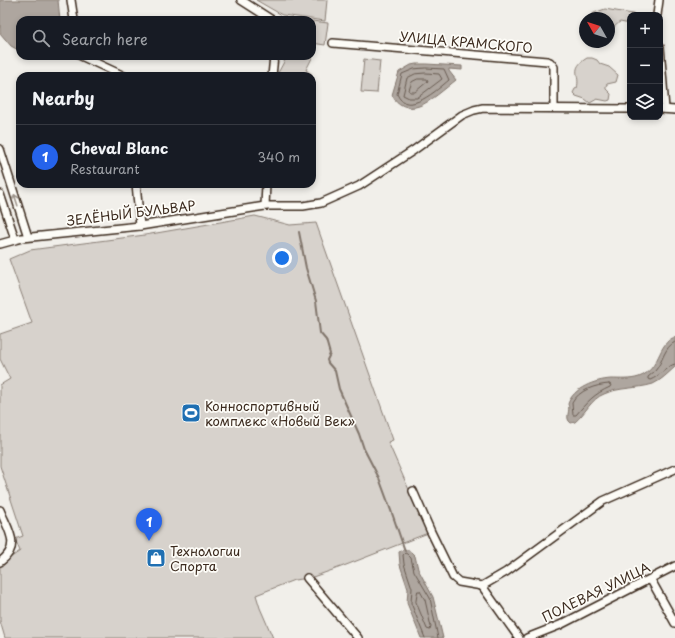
<!DOCTYPE html>
<html lang="en">
<head>
<meta charset="utf-8">
<style>
  :root { --surface:#171b24; --page:#20242c; --text:#f1f3f6; --muted:#9ea1a6; --line:#363941; --accent:#2563eb }
  body { margin:0; font-family:"Playpen Sans",sans-serif; background:var(--page); color:var(--text) }
  .controls { position:absolute; right:12px; top:12px; display:grid; overflow:hidden; border-radius:8px; box-shadow:0 2px 6px #0003 }
  .controls button { width:36px; height:36px; display:grid; place-items:center; padding:0; border:0; border-bottom:1px solid var(--line); background:var(--surface); color:var(--text); font:20px sans-serif }
  .compass { position:absolute; left:579px; top:12px; width:36px; height:36px; border-radius:50%; background:var(--surface); box-shadow:0 2px 6px #0003; rotate:309deg }
  .you { position:absolute; left:282px; top:258px; width:14px; height:14px; margin:-10px; border:3px solid #fff; border-radius:50%; background:#1a73e8; box-shadow:0 0 0 6px #1a73e833 }
  .badge { display:grid; place-items:center; width:26px; height:26px; border-radius:50%; background:var(--accent); color:#fff; font-size:13px; font-weight:700 }
  .pin { position:absolute; translate:-50% -33px; filter:drop-shadow(0 1px 2px #0008) }
  .pin::after { content:''; position:absolute; top:21px; width:14px; height:12px; background:inherit; clip-path:polygon(0 0,100% 0,50% 100%) }
  .list { margin:0; padding:0; list-style:none }
  h2 { display:flex; justify-content:space-between; align-items:center; height:52px; margin:0; padding:0 16px; font-size:17px }
  h2 small { font-size:13px; font-weight:400; color:var(--muted) }
  .list li { display:grid; grid-template-columns:26px 1fr auto; gap:12px; align-items:center; box-sizing:border-box; height:64px; padding:0 16px; border-top:1px solid var(--line) }
  .list b { display:block; font-size:15px; white-space:nowrap }
  .list p { margin:0; font-size:13px; white-space:nowrap; color:var(--muted) }
  .list em { font-size:13px; font-style:normal; color:var(--muted) }
  .icon { flex:none; width:22px; height:22px; fill:none; stroke:currentColor; stroke-width:2; stroke-linecap:round; stroke-linejoin:round }
  .map { position:relative; flex:none; width:675px; height:638px; overflow:hidden }
  .search { position:absolute; background:var(--surface); box-shadow:0 2px 6px #0003; left:16px; top:16px; width:300px; height:44px; display:flex; align-items:center; gap:10px; box-sizing:border-box; padding:0 14px; border-radius:12px; color:var(--muted); font-size:15px }
  .panel { position:absolute; background:var(--surface); box-shadow:0 2px 6px #0003; left:16px; top:72px; width:300px; height:116px; border-radius:12px }
  .map>svg:first-child { display:block }
  .green { fill:#d7d2cc; stroke:#897e75 }
  .water { fill:#aea69f; stroke:#80746b }
  .lines { fill:none; stroke-linecap:round; stroke-linejoin:round }
  .shore { stroke:#695c52; stroke-width:1 }
  .stream { stroke:#80746b; stroke-width:2 }
  .street-casing { stroke:#3b2a1e; stroke-width:10 }
  .street { stroke:#fdfcf7; stroke-width:7 }
  .oneway { stroke:#9c938a }
  .labels { text-anchor:middle; stroke-width:3.5; stroke-linejoin:round; paint-order:stroke }
  .street-label { font-size:13px; fill:#3b2a1e; stroke:#fdfcf7 }
  .poi-label { font-size:13px; fill:#3b2a1e; stroke:#fdfcf7; text-anchor:start }
</style>
</head>
<body>
<div class="map">
<svg width="675" height="638" viewBox="0 0 675 638">
  <rect width="100%" height="100%" fill="#f1efea"/>
  <filter id="ink" filterUnits="userSpaceOnUse"><feTurbulence type="fractalNoise" baseFrequency=".025" numOctaves="2"/><feDisplacementMap in="SourceGraphic" scale="8" xChannelSelector="R" yChannelSelector="G"/><feConvolveMatrix kernelMatrix="1 2 1 2 8 2 1 2 1" color-interpolation-filters="sRGB"/></filter>
  <g filter="url(#ink)">
    <g class="green">
      <path d="M256 0H327L325 21 282 15Z"/>
      <path d="M605 9 638 15H630V24L620 22C616 24 616 28 609 28V18H588L594 13Z"/>
      <path d="M312 21 328 23 325 45 312 43Z"/>
      <path d="M278 56H313L306 70 312 74 311 76H283L278 73 285 60Z"/>
      <path d="M587 58H592L597 60 600 64 609 67 618 75 616 82 607 84 606 86V89L611 94 610 100 607 101 597 99 590 103 585 99 576 96 573 93 575 89 577 88C581 75 569 69 587 58Z"/>
      <path d="M364 59 380 61 377 93 361 92Z"/>
      <path d="M255 216 290 225 316 223 393 440 388 442 428 533 341 567 310 578 294 580 256 595 260 608 273 638H5L0 621V565L20 551 15 539 23 536 0 466V385L10 379 0 359V334L32 323 9 259 30 250 145 235Z"/>
    </g>
    <g class="water">
      <path d="M0 0H58L60 20H20V51L11 46 0 33Z"/>
      <path d="M416 64H426L462 66V70L449 69V71L456 80C447 87 429 103 419 106 408 110 397 105 392 95L399 72 411 65Z"/>
      <path d="M675 337V367C668 373 662 380 653 384 637 389 619 387 604 394 591 399 585 414 575 422L571 423C564 418 571 411 568 404 573 388 595 380 611 379 620 379 630 380 639 377 661 369 657 343 675 337Z"/>
      <path d="M404 549 409 550 415 556 418 569 433 597 443 638H421L407 603 408 589 400 565 399 552Z"/>
    </g>
    <g class="lines">
      <g class="shore">
        <path d="M426 68 444 69 449 80C438 89 407 118 397 94L402 74 414 69Z"/>
        <path d="M426 73 439 74 442 79 417 98H409L403 95 407 78 415 74Z"/>
        <path d="M418 79H427L428 81 415 92H410L409 90 412 82Z"/>
        <path d="M675 342C664 347 663 362 655 371 653 373 650 375 648 377V379L650 380C659 377 668 365 675 364"/>
        <path d="M609 384 611 385 610 387C594 394 587 402 576 415H573L572 403C579 390 595 385 609 384Z"/>
        <path d="M418 591H420L425 600 431 627 430 630 427 629 416 602Z"/>
        <path d="M425 638 411 603 412 588 404 564 403 555 405 553 407 554 411 558 414 571 430 598 438 638"/>
      </g>
      <path class="stream" d="M299 232 306 268 316 301 320 333 326 340 330 354 327 360 328 363 335 371 339 389 359 434 364 449 379 478 393 516 405 551"/>
      <g class="street-casing">
        <g id="street">
          <path d="M71 0 74 20"/>
          <path d="M241 0 272 20"/>
          <path d="M657 15 659 0"/>
          <path d="M333 43 547 61 550 62 554 67V108"/>
          <path d="M660 47 665 109"/>
          <path d="M81 56 124 76"/>
          <path d="M272 76 274 56"/>
          <path d="M661 109 675 110"/>
          <path d="M0 149 28 237"/>
          <path d="M136 184 140 226"/>
          <path d="M0 194 15 239"/>
          <path d="M265 206 266 184"/>
          <path d="M0 244 22 238 140 226 265 206H303L321 203 359 186 414 150 462 115 474 110 483 108 630 109"/>
          <path d="M413 491 431 532 453 577 459 582 482 586 506 572 603 501 675 469"/>
          <path d="M0 510C8 530 22 546 0 562"/>
          <path d="M307 578 358 638"/>
          <path d="M651 580 675 623"/>
          <path d="M482 586 519 638"/>
          <path d="M527 638 560 625 675 566"/>
        </g>
      </g>
      <use href="#street" class="street"/>
    </g>
    <defs><path id="oneway-shaft" d="M-6 0H5M1.5-3L5.5 0L1.5 3" fill="none" stroke-width="1.6" stroke-linecap="round" stroke-linejoin="round"/></defs>
    <use class="oneway" href="#oneway-shaft" transform="translate(16 200) rotate(-108)"/>
  </g>
  <defs>
    <g id="stadium-square" transform="scale(1)"><rect x="-9" y="-9" width="18" height="18" rx="4" fill="#1f6fb2" stroke="#fdfcf7"/><path d="M0-5a6.5 5 0 1 0 0 10a6.5 5 0 1 0 0-10ZM-3.5-1.8h7v3.6h-7Z" fill="#fff"/></g>
    <g id="shop-square" transform="scale(1)"><rect x="-9" y="-9" width="18" height="18" rx="4" fill="#1f6fb2" stroke="#fdfcf7"/><path d="M-5-2.5h2.3a2.7 3.5 0 0 1 5.4 0H5L5.5 6h-11ZM-1.5-2.5h3a1.5 2.3 0 0 0-3 0Z" fill="#fff"/></g>
  </defs>
  <g fill-rule="evenodd">
    <use href="#stadium-square" x="191" y="413"/>
    <use href="#shop-square" x="156" y="558"/>
  </g>
  <g class="labels">
    <g class="street-label">
      <text transform="translate(466 42) rotate(5)" y="5">УЛИЦА КРАМСКОГО</text>
      <text transform="translate(131 213) rotate(-7)" y="5">ЗЕЛЁНЫЙ БУЛЬВАР</text>
      <text transform="translate(596 592) rotate(-26)" y="5">ПОЛЕВАЯ УЛИЦА</text>
    </g>
    <g class="poi-label">
      <text x="205" y="411">Конноспортивный<tspan x="205" dy="15">комплекс «Новый Век»</tspan></text>
      <text x="170" y="556">Технологии<tspan x="170" dy="15">Спорта</tspan></text>
    </g>
  </g>
</svg>
<div class="controls">
<button>+</button>
<button>−</button>
<button><svg class="icon" aria-label="layers" viewBox="0 0 24 24"><path d="M12 4l9 5-9 5-9-5zM3 14l9 5 9-5"/></svg></button>
</div>
<svg class="compass" viewBox="-18 -18 36 36"><path d="M0-13l5 13h-10z" fill="#e53935"/><path d="M0 13l5-13h-10z" fill="#9ea1a6"/></svg>
<div class="you"></div>
<div class="pin badge" style="left:149px;top:541px">1</div>
<div class="search"><svg class="icon" aria-label="search" viewBox="0 0 24 24"><circle cx="10" cy="10" r="6"/><path d="M15 15l6 6"/></svg>Search here</div>
<section class="panel">
<h2>Nearby<small></small></h2>
<ul class="list">
<li><span class="badge">1</span><div><b>Cheval Blanc</b><p>Restaurant</p></div><em>340 m</em></li>
</ul>
</section>
</div>
</body>
</html>
